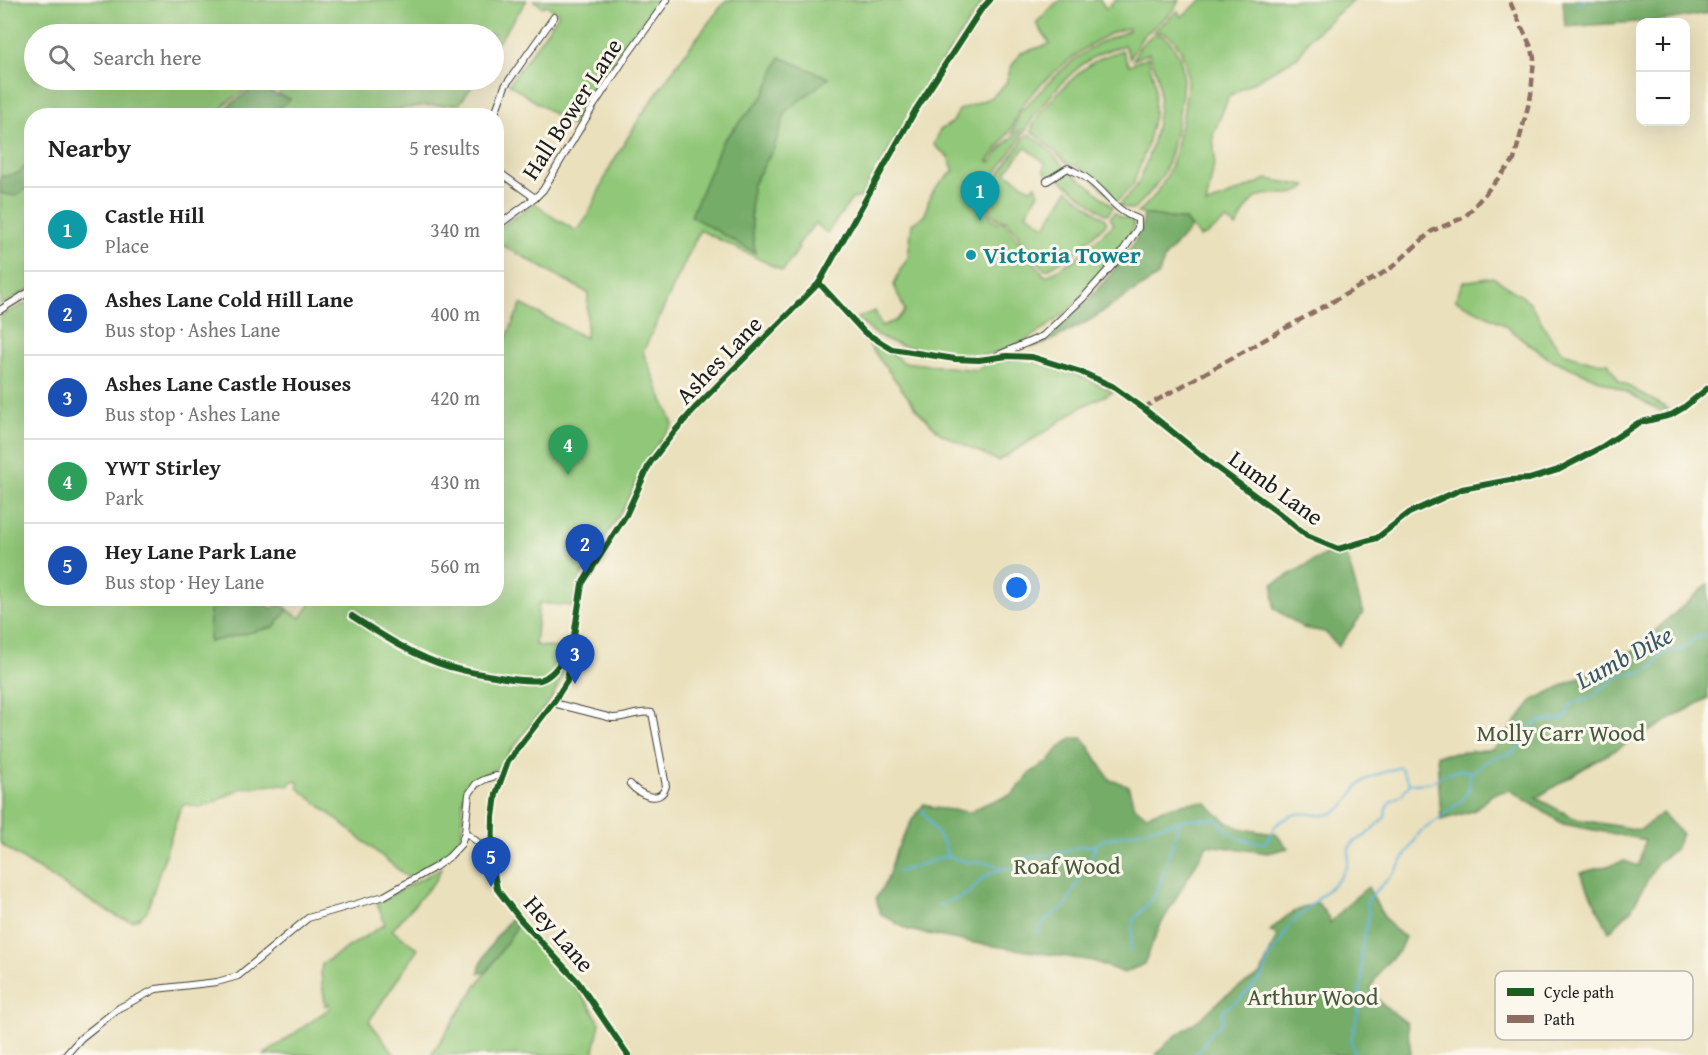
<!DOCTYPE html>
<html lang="en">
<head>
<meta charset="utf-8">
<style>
  :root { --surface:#fff; --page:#f2f2f2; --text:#222; --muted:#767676; --line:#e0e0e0; --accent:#111827 }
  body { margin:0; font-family:"Gentium Book Plus",serif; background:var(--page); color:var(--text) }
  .controls { position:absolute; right:18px; top:18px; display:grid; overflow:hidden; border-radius:12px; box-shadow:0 6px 24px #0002 }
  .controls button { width:54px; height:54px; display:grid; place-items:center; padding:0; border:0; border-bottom:2px solid var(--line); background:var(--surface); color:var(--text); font:30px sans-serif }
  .you { position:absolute; left:1017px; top:588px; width:21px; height:21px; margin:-15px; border:4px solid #fff; border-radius:50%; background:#1a73e8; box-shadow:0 0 0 9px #1a73e833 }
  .badge { display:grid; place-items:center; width:39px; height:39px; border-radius:50%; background:var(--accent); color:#fff; font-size:20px; font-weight:700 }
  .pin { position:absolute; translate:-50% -50px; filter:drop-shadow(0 2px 3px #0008) }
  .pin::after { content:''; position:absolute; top:32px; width:21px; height:18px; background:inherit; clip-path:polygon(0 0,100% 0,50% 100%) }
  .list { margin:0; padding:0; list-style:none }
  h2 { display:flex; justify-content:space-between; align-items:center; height:78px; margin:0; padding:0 24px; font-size:26px }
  h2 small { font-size:20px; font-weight:400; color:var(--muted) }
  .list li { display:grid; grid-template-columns:39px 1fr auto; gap:18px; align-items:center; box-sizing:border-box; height:84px; padding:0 24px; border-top:2px solid var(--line) }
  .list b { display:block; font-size:22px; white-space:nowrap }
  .list p { margin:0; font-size:20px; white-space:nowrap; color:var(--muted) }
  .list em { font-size:20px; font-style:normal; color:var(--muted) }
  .icon { flex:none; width:33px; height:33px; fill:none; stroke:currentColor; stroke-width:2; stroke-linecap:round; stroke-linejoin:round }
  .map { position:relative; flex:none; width:1708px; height:1055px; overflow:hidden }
  .search { position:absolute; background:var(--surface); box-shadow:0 6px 24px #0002; left:24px; top:24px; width:480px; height:66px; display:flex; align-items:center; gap:15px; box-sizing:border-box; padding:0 21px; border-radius:33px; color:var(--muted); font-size:22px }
  .panel { position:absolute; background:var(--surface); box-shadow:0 6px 24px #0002; left:24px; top:108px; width:480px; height:498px; border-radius:24px }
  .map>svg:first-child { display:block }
  .green { fill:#91c778; stroke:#56724a; stroke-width:1.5 }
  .forest { fill:#74ac68; stroke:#486442; stroke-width:1.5 }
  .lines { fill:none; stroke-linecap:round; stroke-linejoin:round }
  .stream { stroke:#5eb2da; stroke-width:2 }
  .street-casing { stroke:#3b3934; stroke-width:8 }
  .street { stroke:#fff; stroke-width:6 }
  .quiet { stroke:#8d6e63; stroke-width:4.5; stroke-dasharray:9 4.5; stroke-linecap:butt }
  .cycleway-casing { stroke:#fbf7ec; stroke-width:10 }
  .cycleway { stroke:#1b5e20; stroke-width:6 }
  .culture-dot { fill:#0f9aa8; stroke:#fbf7ec; stroke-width:2 }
  .labels { text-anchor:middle; stroke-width:6; stroke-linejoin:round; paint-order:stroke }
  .street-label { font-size:24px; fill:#1c1c1c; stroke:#fbf7ec }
  .culture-label { font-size:24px; font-weight:bold; fill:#0d838f; stroke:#fbf7ec; text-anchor:start }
  .park-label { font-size:24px; fill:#45583c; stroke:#fbf7ec }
  .water-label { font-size:26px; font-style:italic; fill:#365868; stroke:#fbf7ec }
  .key { fill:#fbf7ec; stroke:#b8b5ae; stroke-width:1.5 }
  .key-label { font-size:16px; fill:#1c1c1c }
</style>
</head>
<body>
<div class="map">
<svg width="1708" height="1055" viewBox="0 0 1708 1055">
  <rect width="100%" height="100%" fill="#fbf7ec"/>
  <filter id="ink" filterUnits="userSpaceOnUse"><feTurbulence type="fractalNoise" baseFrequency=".0167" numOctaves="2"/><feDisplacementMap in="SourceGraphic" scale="12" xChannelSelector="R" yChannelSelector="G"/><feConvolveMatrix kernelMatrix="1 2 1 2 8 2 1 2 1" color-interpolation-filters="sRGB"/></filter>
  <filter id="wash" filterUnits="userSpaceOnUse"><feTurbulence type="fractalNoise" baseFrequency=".008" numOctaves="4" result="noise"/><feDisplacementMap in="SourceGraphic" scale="24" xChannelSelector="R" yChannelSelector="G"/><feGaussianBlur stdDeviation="1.35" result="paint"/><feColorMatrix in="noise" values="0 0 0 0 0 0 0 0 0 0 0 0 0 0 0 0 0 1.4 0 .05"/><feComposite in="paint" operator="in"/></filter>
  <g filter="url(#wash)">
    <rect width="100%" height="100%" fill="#eae0bc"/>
    <g class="green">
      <path d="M0 0H527L494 48V34H34V80H482L477 86 474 84 459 104 421 106 357 115H270L280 97 279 88 257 83 226 103 218 115 32 116 31 288 0 306Z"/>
      <path d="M533 0H659L608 68 572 126 509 84 559 14 546 5 543 7Z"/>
      <path d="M726 0H984L932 77 861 197 852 199 827 233 815 223 797 246 799 248 783 271 700 230 643 352 673 424 647 460 626 504 580 577 573 606 539 603 535 645 569 650 567 668 551 699 509 753 504 763 493 771 480 776 468 785 463 797 462 833 458 842 449 854 434 865 410 879 298 788V782L291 781 289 786 283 784 242 788 208 805 199 807 186 804 182 806 177 818 147 911 139 918 132 921 120 918 78 894 13 853 0 843V316L31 301 32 598 266 599 268 607 270 609H286L301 618 314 599 496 598 497 343 503 346 521 304 586 338 588 293 497 242V230L535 203 554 218 577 231 587 217 611 165 641 116 683 56Z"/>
      <path d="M1061 0H1100L1106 9 1115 0H1179L1174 10 1143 36 1130 58 1124 45C1116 48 1108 50 1101 53 1070 68 1048 98 1028 125L1027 130 1024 129 1012 134 1020 112 1053 78 1075 59 1099 43 1128 31V28C1096 33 1037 83 1019 110 1016 115 1015 121 1012 127 1005 139 997 150 988 161L991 162C1001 149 1009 134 1026 132L1023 134C1012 155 978 185 988 211 989 215 993 219 996 223L1004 222 1044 275 1047 276 1075 259 1114 224 1110 218 1115 212 1120 217 1132 219 1134 226C1128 236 1122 248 1115 257 1085 299 1038 345 985 355 968 358 948 354 931 351 899 346 880 342 857 318L875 311 881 326 895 321 905 311 894 285 900 270 908 258 912 224 925 215C929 192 936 185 954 171L948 157 934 145 940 130 953 122 959 110 992 97 1006 83 1011 67 1021 53 1050 44 1036 23 1054 5Z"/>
      <path d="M1202 0H1353L1311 37 1299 56 1229 96 1213 135 1215 160 1206 205 1267 179 1307 186C1294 200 1276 190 1260 196 1249 200 1242 218 1236 227L1226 220 1207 234 1200 237 1185 220 1137 213C1148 204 1157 194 1164 181 1175 163 1189 94 1187 73 1184 54 1175 29 1153 32L1178 11 1181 17Z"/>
      <path d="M1158 34C1173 38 1182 59 1183 74 1183 97 1173 155 1163 174 1156 187 1144 200 1133 210L1119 206C1124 197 1133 193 1137 185 1151 155 1162 117 1159 84 1158 74 1153 63 1149 53L1133 60C1138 49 1145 36 1158 34Z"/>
      <path d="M1122 50 1128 64 1130 65 1148 57 1155 84 1154 116 1146 149 1133 185 1116 202 1087 173 1077 166 1068 164 1039 137 1031 131C1036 111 1080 69 1099 59 1106 55 1115 53 1122 50Z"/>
      <path d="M1030 134 1048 149 1069 172 1088 184 1113 207 1108 214H1105L1056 176H1048L1044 170 1045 163 1025 147 1006 172 1030 189 1036 185 1039 193 1026 213 1045 226 1068 190 1105 219 1107 223 1072 255 1048 269H1044L1007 221 997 219C994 216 991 211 989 207 983 187 1016 154 1025 136Z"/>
      <path d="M1493 277 1529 301 1551 338 1563 353 1592 362 1608 363 1619 381 1670 410 1663 412 1620 389 1548 358 1500 322 1455 300 1463 282Z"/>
      <path d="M863 337 892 353 902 362 977 370 983 364 1020 358 1057 368 1083 377 1113 392 1083 406 1043 433 998 461 941 434 919 412Z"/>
      <path d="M441 868 436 880 392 930 418 949 369 1021 395 1055H264L330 1008 328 1003 325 1006C325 990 319 983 322 964L385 924 377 903Z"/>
      <path d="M518 923 530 940 569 977 591 1008 600 1023 593 1055H431Z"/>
    </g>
    <g class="forest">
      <path d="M1563 0H1708V13L1666 20 1565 27Z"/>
      <path d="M780 57 829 78 786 111 774 148 752 186 751 215 755 253 691 216 722 142 764 95Z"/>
      <path d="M255 87 290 99 271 115H228V106Z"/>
      <path d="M31 162V185L15 196 0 193V177L18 173Z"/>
      <path d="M1144 214 1185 220 1191 228 1165 257 1158 276 1085 323 1044 344 1032 347C1071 318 1117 275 1140 232 1143 227 1143 220 1144 214Z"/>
      <path d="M1329 552H1346L1363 613 1338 647 1325 632 1303 628 1274 608 1273 584Z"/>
      <path d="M1708 584V698L1589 765 1536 798 1576 819 1640 830 1662 813 1682 834 1675 849 1657 863 1631 910 1609 932 1580 873 1625 861 1638 866 1645 840 1563 824 1510 790 1493 794 1473 811 1441 820 1437 755 1494 749 1533 700 1631 652Z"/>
      <path d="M203 599H267L268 606 272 608 280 604 288 609 274 627 209 642 210 603Z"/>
      <path d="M1072 738H1083L1110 780 1128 785 1134 806 1146 815C1166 808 1185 800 1207 803 1229 830 1244 830 1276 834L1288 848 1268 853 1207 845 1161 924 1144 964 1124 973 1093 961 968 942 908 930 880 913 876 898 887 880 896 851 912 820 924 804 934 808 971 812 983 805 1013 794 1030 773 1048 762 1059 748Z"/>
      <path d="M1368 887C1378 906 1385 925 1405 937L1399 951 1382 968 1370 989 1382 1004 1407 1023 1411 1053 1409 1055H1156L1170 1040 1202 1017 1225 996 1261 974 1277 935 1270 931C1286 915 1296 909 1318 903L1329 918 1330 923 1352 900Z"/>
      <path d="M510 920 515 921 516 928 487 972 479 973C479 960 500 930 510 920Z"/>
    </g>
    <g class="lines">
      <g class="stream">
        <path d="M1577 4 1584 0"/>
        <path d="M922 810 945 846 947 856 966 862 991 863 1001 869H1013L1017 867 1024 859 1034 856 1051 855 1082 846H1093L1103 840 1187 819H1217C1224 830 1235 839 1249 841 1254 842 1259 842 1264 843 1271 839 1270 835 1274 828 1277 823 1287 817 1293 815 1311 809 1321 823 1341 808 1349 802 1352 793 1358 786 1369 775 1386 772 1400 767L1410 784 1430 783 1443 775 1460 770 1472 772 1493 757 1510 754 1520 747 1528 729 1538 722 1560 719 1564 718 1568 714V707L1573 703 1586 700 1595 695 1599 690 1622 674 1646 672 1652 668 1657 660 1666 652 1681 650 1689 645 1694 638 1708 635"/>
        <path d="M898 872 947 856"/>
        <path d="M938 906 969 893 983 878 1001 869"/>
        <path d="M1037 933 1047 919 1065 907 1096 846"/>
        <path d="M1130 952 1133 921 1156 894 1179 823"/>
        <path d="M1195 1055 1203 1046 1211 1032 1221 1024 1223 1019 1222 1013 1226 1008 1239 1000 1263 976 1269 957 1275 948 1280 944 1289 926 1340 878 1347 866 1349 855V848L1354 842 1365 836 1385 817 1386 808 1390 802 1401 795 1409 785"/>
        <path d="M1355 1055 1351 1041 1358 1012V998L1362 984 1361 951 1369 913 1366 905 1368 899 1395 872 1420 832 1443 816 1462 800 1469 790 1470 773"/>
      </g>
    </g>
  </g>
  <g filter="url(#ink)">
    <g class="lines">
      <g class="street-casing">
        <g id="street">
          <path d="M494 116 505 86 554 17"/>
          <path d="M496 170 535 198"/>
          <path d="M496 227 535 198 543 190 594 105 625 58 667 0"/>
          <path d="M819 283 864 332 892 349 955 359 979 360 1007 356 1032 357 1081 372 1112 386 1143 408 1216 467 1280 514 1307 536 1338 549 1377 538 1409 513 1462 489 1510 480 1529 479 1558 470 1602 447 1638 423 1671 415 1683 408 1708 388"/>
          <path d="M0 310 32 290"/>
          <path d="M996 356 1043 336 1085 296 1117 260 1138 228V219C1112 209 1109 195 1089 180 1083 175 1075 172 1068 168L1047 181"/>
          <path d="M553 703 612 718C626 719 638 710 652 713L666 786C660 806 639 794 630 784"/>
          <path d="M465 832 480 844 489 861 492 863"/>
          <path d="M66 1055 81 1038 119 1008 156 989 217 982 238 976 308 918 384 896 435 867 449 857 461 844 465 832 469 794 476 784 486 779 496 776 502 777"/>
          <path d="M628 1055 578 982 520 919 497 889 492 863 493 817 496 794 508 761 553 703 567 681 582 584 626 515 650 463 674 432 696 407 819 283 915 111 980 11 990 0"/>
        </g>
      </g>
      <use href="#street" class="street"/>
      <path class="quiet" d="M1143 408 1378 276 1391 268 1432 231 1465 217 1514 160 1531 95 1534 58 1532 49 1509 0"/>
      <g class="cycleway-casing">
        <g id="cycleway">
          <path d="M819 283 864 332 892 349 955 359 979 360 1007 356 1032 357 1081 372 1112 386 1143 408 1216 467 1280 514 1307 536 1338 549 1377 538 1409 513 1462 489 1510 480 1529 479 1558 470 1602 447 1638 423 1671 415 1683 408 1708 388"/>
          <path d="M352 616C380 634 417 658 450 667 465 672 483 674 499 677 511 679 528 682 540 680 551 677 557 667 564 659L571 657"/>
          <path d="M628 1055 578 982 520 919 497 889 492 863 493 817 496 794 508 761 553 703 567 681 582 584 626 515 650 463 674 432 696 407 819 283 915 111 980 11 990 0"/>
        </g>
      </g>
      <use href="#cycleway" class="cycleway"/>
    </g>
  </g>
  <circle class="culture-dot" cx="971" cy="255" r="6"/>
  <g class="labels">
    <g class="street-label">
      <text transform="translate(572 109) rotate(-57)" y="8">Hall Bower Lane</text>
      <text transform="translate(719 360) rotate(-46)" y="8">Ashes Lane</text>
      <text transform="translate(1276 488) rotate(36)" y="8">Lumb Lane</text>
      <text transform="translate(559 934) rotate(49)" y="8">Hey Lane</text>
    </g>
    <g class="culture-label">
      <text x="983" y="263">Victoria Tower</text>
    </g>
    <g class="park-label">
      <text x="1561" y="741">Molly Carr Wood</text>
      <text x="1067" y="874">Roaf Wood</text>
      <text x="1313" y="1005">Arthur Wood</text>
    </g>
    <g class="water-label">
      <text transform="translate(1624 657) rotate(-28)" y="9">Lumb Dike</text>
    </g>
  </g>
  <rect x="1495" y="971" width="198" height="69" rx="9" class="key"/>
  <rect x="1507" y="988" width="27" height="8" fill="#1b5e20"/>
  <rect x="1507" y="1015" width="27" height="8" fill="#8d6e63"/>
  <g class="key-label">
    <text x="1544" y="998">Cycle path</text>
    <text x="1544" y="1025">Path</text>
  </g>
</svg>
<div class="controls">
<button>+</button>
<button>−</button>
</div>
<div class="you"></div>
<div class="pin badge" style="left:980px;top:221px;background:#0f9aa8">1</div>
<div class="pin badge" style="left:585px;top:574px;background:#1a4fb4">2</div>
<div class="pin badge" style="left:575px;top:684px;background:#1a4fb4">3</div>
<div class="pin badge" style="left:568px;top:475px;background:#2e9e5b">4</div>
<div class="pin badge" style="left:491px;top:887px;background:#1a4fb4">5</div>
<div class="search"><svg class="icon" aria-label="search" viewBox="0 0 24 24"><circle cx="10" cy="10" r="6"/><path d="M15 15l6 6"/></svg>Search here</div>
<section class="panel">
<h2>Nearby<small>5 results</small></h2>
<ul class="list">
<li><span class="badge" style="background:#0f9aa8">1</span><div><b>Castle Hill</b><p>Place</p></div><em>340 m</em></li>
<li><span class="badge" style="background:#1a4fb4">2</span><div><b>Ashes Lane Cold Hill Lane</b><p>Bus stop · Ashes Lane</p></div><em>400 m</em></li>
<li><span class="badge" style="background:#1a4fb4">3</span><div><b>Ashes Lane Castle Houses</b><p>Bus stop · Ashes Lane</p></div><em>420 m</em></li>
<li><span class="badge" style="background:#2e9e5b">4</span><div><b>YWT Stirley</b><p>Park</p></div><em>430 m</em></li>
<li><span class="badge" style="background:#1a4fb4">5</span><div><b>Hey Lane Park Lane</b><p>Bus stop · Hey Lane</p></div><em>560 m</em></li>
</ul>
</section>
</div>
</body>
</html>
